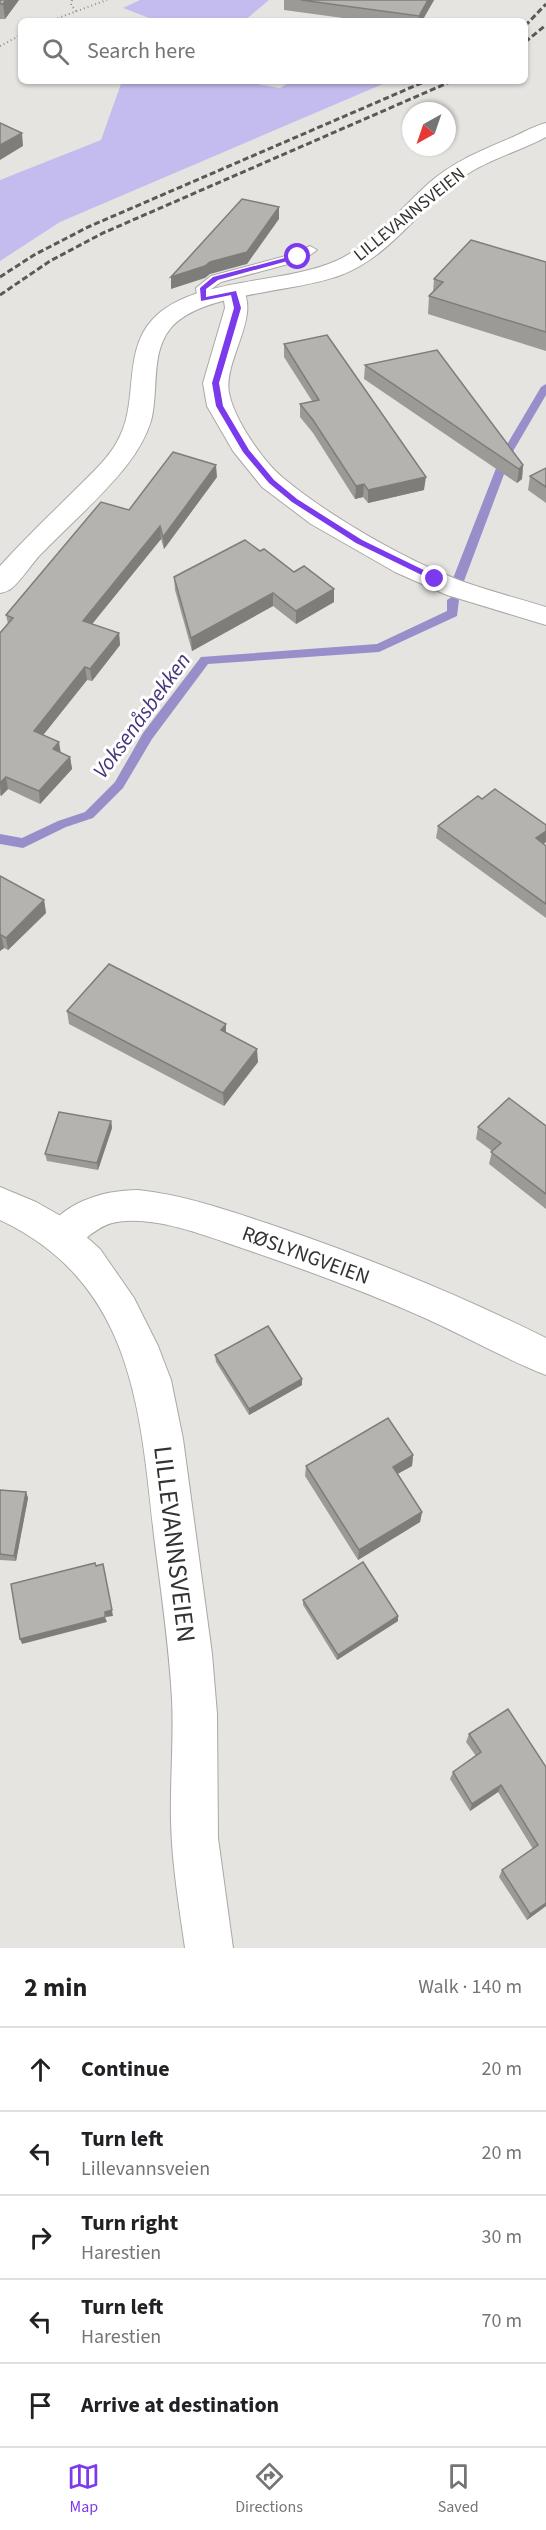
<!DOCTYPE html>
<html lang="en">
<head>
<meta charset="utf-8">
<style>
  :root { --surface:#fff; --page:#f2f2f2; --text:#202124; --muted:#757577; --line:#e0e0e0; --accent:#7c3aed }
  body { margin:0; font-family:"Source Sans 3",sans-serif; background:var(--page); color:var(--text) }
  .compass { position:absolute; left:402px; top:102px; width:54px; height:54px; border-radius:50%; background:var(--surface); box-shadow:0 2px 4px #0004; rotate:220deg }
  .stop { position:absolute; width:18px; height:18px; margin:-14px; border:4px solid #7c3aed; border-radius:50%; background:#fff }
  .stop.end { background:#7c3aed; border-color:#fff; box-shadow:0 2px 6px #0008 }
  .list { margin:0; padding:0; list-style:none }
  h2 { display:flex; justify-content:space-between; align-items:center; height:78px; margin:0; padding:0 24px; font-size:26px }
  h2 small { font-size:20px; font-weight:400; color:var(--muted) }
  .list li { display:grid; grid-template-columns:39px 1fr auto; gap:18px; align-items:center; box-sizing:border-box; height:84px; padding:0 24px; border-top:2px solid var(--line) }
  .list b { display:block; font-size:22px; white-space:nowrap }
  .list p { margin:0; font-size:20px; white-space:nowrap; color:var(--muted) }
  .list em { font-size:20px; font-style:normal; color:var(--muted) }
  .icon { flex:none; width:33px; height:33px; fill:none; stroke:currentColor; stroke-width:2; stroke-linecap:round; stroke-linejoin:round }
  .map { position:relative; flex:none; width:546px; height:1948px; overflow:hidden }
  .search { position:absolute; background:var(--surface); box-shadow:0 2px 4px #0004; left:18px; right:18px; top:18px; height:66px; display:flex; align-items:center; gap:15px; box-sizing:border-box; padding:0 21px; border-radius:9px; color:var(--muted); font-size:22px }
  .sheet { height:498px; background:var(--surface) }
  nav { display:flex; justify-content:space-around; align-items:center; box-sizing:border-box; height:84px; border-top:2px solid var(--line); background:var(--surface); font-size:16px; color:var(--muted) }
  nav a { display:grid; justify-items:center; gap:3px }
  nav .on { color:var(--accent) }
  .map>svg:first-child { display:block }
  .green { fill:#c4bcee }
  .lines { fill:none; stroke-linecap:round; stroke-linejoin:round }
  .stream { fill:#988ec9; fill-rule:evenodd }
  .service-casing { stroke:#aba8a4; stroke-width:2 }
  .minor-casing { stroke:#aba8a4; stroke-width:2 }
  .tertiary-casing { stroke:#aba8a4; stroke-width:2 }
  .path { stroke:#91908d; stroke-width:2; stroke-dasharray:1 3; stroke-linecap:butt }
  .service { fill:#fff; fill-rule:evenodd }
  .minor { fill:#fff; fill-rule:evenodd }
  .tertiary { fill:#fff; fill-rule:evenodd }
  .rail { stroke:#5a5956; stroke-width:3; stroke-dasharray:6 3; stroke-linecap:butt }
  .wall { fill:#9c9a96 }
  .shaded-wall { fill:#7f7d7a }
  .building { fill:#b5b3af; stroke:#7f7d7a; stroke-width:1.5 }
  .route { fill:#7c3aed }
  .labels { text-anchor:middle; stroke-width:6; stroke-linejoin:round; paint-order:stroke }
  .far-street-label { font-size:18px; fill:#343331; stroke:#fff }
  .street-label { font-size:21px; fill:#343331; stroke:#fff }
  .water-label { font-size:22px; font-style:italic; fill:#47347c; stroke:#fff }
  .near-street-label { font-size:26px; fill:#343331; stroke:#fff }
</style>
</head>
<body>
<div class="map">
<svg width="546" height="1948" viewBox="0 0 546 1948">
  <rect width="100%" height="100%" fill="#e6e4e0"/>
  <g class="green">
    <path d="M140 0H269L244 21H157L123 8Z"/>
    <path d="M122 81H239L280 88 291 81H390L60 222 0 261V180L101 140Z"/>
  </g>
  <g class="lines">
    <g class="stream">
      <path d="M546 384V395L512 453 464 581 458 585 454 584 452 581 502 453 541 387Z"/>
      <path d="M453 596 459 600 457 616 379 652 208 664 152 739 123 788 93 818 66 827 23 848 0 844V834L22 838 58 821 85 812 115 782 143 733 201 657 377 644 447 611V600Z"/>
    </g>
    <g class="service-casing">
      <path id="service" d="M310 246 317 250 303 260 221 282 210 290 208 303H198L196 288 211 276 293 254Z"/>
    </g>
    <g class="minor-casing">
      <g id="minor">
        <path d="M234 286 242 288C261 316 223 361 229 393 234 419 262 460 282 477 330 517 408 562 467 583 493 592 520 599 546 607V625L447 595 395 572 311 524 262 487 233 451 207 406 203 383 225 308 223 293 226 288Z"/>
        <path d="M138 1190C185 1195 230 1211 275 1226 368 1258 458 1294 546 1338V1375C505 1359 467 1337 427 1319 364 1291 301 1268 236 1246 201 1234 149 1214 112 1223 93 1228 80 1247 62 1253L49 1248 44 1237C59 1203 103 1190 138 1190Z"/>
      </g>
    </g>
    <g class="tertiary-casing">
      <g id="tertiary">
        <path d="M546 123V137C518 152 486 160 460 179 418 209 391 256 341 275 295 293 199 292 170 329 150 354 159 392 151 421 146 437 137 452 127 465 101 498 68 526 39 556 31 565 17 586 9 590 6 592 3 592 0 593V566C26 537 55 510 83 482 97 468 112 454 120 436 138 400 123 352 152 320 191 277 282 285 336 261 373 244 399 210 429 183 454 161 483 150 513 137 524 132 534 126 546 123Z"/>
        <path d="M0 1187 36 1202 66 1219 100 1249 134 1298 158 1346 171 1380 183 1439 212 1654 217 1714 218 1838 233 1948H185C179 1906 172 1864 171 1822 170 1781 174 1740 172 1699 169 1645 161 1591 154 1536 140 1408 133 1283 0 1220Z"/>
      </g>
    </g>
    <g class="path">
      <path d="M72 0 71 5 76 11"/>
      <path d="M50 21 107 0"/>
      <path d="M0 46 21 35"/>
    </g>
    <use href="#service" class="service"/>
    <use href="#minor" class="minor"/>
    <use href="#tertiary" class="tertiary"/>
    <g class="rail">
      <path d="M525 26 546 4"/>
      <path d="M525 42 546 25"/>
      <path d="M0 277 34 255 88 227 426 81"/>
      <path d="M0 295 50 261 103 233 452 81"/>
    </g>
  </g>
  <g class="wall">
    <path d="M0 0H19L5 19H0Z"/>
    <path d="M284 0H434L422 21H365L284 10Z"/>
    <path d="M546 262V351L428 314 429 296 433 292 434 279Z"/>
    <path d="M284 344 424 490 368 503 363 497 355 499 313 433 300 417V404L312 401 284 357Z"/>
    <path d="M365 365 523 465 522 479 517 483 364 379Z"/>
    <path d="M546 468V503L528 490 530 476Z"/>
    <path d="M217 477 164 549 161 539 92 624 119 633 120 645 92 681 87 680 43 735 61 753 70 757 72 769 40 804 8 789 1 796 0 795V633L8 624 6 615 129 510Z"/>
    <path d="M260 551 294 572 334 589V602L296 624 273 606 192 651 175 590 174 577Z"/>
    <path d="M482 799 546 825V842L543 844 546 846V918L436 838 438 826Z"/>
    <path d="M0 876 44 900 46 913 8 950 4 948 0 951Z"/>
    <path d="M67 1011 226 1024V1033L258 1062 224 1106 69 1024Z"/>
    <path d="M111 1121 112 1128 98 1170 47 1161 45 1154Z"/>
    <path d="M546 1126V1209L489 1164 492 1151 476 1139 478 1127Z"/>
    <path d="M215 1355 302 1379V1385L249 1415 216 1362Z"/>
    <path d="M413 1455 412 1466 397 1474 422 1512 420 1522 358 1560 305 1476 306 1466Z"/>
    <path d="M0 1490 26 1492 28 1498 16 1561 0 1560Z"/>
    <path d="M303 1600 398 1621 337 1660 303 1605Z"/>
    <path d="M469 1734 546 1767V1906L527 1920 499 1877 502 1870 533 1849 498 1792 470 1811 450 1779 453 1772 476 1756 466 1742Z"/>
  </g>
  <g class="shaded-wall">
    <path d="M6 0H19L5 19 3 4Z"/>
    <path d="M428 0H434L422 21H419V16Z"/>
    <path d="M22 133 23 146 0 160V145Z"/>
    <path d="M279 207V219L247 264 210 274 205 278 171 289V277Z"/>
    <path d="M216 465 217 477 164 549 163 537Z"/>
    <path d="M523 465 522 479 517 483 519 469Z"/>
    <path d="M426 477 424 490 368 503V490Z"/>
    <path d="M364 484 363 497 355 499 356 486Z"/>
    <path d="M160 526 161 539 84 634 83 621Z"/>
    <path d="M334 589V602L296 624V611Z"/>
    <path d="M273 593V606L192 651 191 638Z"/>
    <path d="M119 633 120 645 92 681 90 669Z"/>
    <path d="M85 667 87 680 36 744 34 731Z"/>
    <path d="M59 742 61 754 53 749Z"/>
    <path d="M70 757 72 769 40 804 39 791Z"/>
    <path d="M6 777 8 789 1 796 0 783Z"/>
    <path d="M546 831V842L534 851 536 838Z"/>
    <path d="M44 900 46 913 8 950 6 938Z"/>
    <path d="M1 935 4 948 0 951V936Z"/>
    <path d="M226 1024V1037L221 1030Z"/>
    <path d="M257 1049 258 1062 224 1106 223 1093Z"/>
    <path d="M111 1121 112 1128 98 1170 97 1163Z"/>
    <path d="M302 1379V1385L249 1415V1409Z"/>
    <path d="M413 1455 412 1466 392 1477 393 1467Z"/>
    <path d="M26 1492 28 1498 16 1561 14 1556Z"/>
    <path d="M422 1512 420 1522 358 1560 359 1550Z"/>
    <path d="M103 1564 113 1616 106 1617 105 1612Z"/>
    <path d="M398 1616V1621L337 1660 338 1655Z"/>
    <path d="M105 1617 107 1622 22 1644 20 1639Z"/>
    <path d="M501 1785 498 1792 470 1811 472 1804Z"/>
    <path d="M546 1903V1906L527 1920 530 1914Z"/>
  </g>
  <g class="building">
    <path d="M0 0H6L3 4H0Z"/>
    <path d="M301 0H428L419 16Z"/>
    <path d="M0 123 22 133 0 145Z"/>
    <path d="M242 199 279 207 247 252 210 262 205 266 171 277Z"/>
    <path d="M471 240 546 262V332L429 296 443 282 434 279Z"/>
    <path d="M327 335 426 477 368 490 364 484 356 486 313 420 300 404 319 400 284 344Z"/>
    <path d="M437 350 523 465 519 469 365 365Z"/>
    <path d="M173 452 216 465 163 537 160 526 83 621 119 633 90 669 85 667 34 731 59 742 53 749 70 757 39 791 6 777 0 783V633L13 618 6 615 101 502 129 510Z"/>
    <path d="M546 468V487L530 476Z"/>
    <path d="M245 540 260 551 264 549 294 572 304 566 334 589 296 611 273 593 191 638 174 577Z"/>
    <path d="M495 789 546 825V831L536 838 546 846V904L438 826 478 796 482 799Z"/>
    <path d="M0 876 44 900 6 938 1 935 0 936Z"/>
    <path d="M109 964 226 1024 221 1030 257 1049 223 1093 67 1011Z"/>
    <path d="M509 1098 546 1126V1194L491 1152 501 1143 478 1127Z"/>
    <path d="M59 1112 111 1121 97 1163 45 1154Z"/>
    <path d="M268 1326 302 1379 249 1409 215 1355Z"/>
    <path d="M388 1418 413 1455 393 1467 422 1512 359 1550 306 1466Z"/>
    <path d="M0 1490 26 1492 14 1556 0 1554Z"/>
    <path d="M363 1562 398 1616 338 1655 303 1600Z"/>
    <path d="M95 1563 96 1566 103 1564 112 1610 105 1612V1617L20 1639 11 1584Z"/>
    <path d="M508 1709 546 1767V1903L530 1914 502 1870 538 1845 501 1785 472 1804 453 1772 481 1752 469 1734Z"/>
  </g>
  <path class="route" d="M296 255 302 257 218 280 206 289V297L236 291 241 308 219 383 223 406 249 450 274 480 297 499 362 540 438 577V580H432L356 543 292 502 269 483 243 452 216 406 212 383 234 308 231 295 201 301 200 288 213 277Z"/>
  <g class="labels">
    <g class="far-street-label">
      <text transform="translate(409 214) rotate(-39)" y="6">LILLEVANNSVEIEN</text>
    </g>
    <g class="street-label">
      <text transform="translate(306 1255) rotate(20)" y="7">RØSLYNGVEIEN</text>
    </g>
    <g class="water-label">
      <text transform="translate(141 715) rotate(-54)" y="8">Voksenåsbekken</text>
    </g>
    <g class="near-street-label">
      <text transform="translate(175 1544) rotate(83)" y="9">LILLEVANNSVEIEN</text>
    </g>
  </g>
</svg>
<svg class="compass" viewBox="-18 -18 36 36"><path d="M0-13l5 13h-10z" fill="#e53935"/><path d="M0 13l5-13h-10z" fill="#757577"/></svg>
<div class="stop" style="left:298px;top:257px"></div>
<div class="stop end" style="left:435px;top:579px"></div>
<div class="search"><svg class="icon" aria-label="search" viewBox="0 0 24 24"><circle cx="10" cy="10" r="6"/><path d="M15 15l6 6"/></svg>Search here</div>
</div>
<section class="sheet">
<h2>2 min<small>Walk · 140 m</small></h2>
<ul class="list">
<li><svg class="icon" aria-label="ahead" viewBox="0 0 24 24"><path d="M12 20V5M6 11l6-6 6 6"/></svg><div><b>Continue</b></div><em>20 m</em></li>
<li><svg class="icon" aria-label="left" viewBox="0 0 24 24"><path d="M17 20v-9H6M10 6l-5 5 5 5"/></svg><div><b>Turn left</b><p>Lillevannsveien</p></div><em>20 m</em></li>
<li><svg class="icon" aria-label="right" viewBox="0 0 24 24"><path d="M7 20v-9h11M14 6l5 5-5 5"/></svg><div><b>Turn right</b><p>Harestien</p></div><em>30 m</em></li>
<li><svg class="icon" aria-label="left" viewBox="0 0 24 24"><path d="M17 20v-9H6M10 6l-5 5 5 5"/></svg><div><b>Turn left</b><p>Harestien</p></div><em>70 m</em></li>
<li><svg class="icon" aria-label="arrive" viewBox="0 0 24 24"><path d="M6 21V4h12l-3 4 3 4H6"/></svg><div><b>Arrive at destination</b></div></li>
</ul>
</section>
<nav>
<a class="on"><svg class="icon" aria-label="map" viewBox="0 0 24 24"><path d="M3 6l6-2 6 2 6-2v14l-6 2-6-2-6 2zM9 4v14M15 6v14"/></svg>Map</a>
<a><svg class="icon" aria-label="directions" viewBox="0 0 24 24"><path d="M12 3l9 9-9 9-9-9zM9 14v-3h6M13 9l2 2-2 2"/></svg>Directions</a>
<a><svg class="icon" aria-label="saved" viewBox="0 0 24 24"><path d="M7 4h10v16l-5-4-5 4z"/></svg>Saved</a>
</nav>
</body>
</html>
